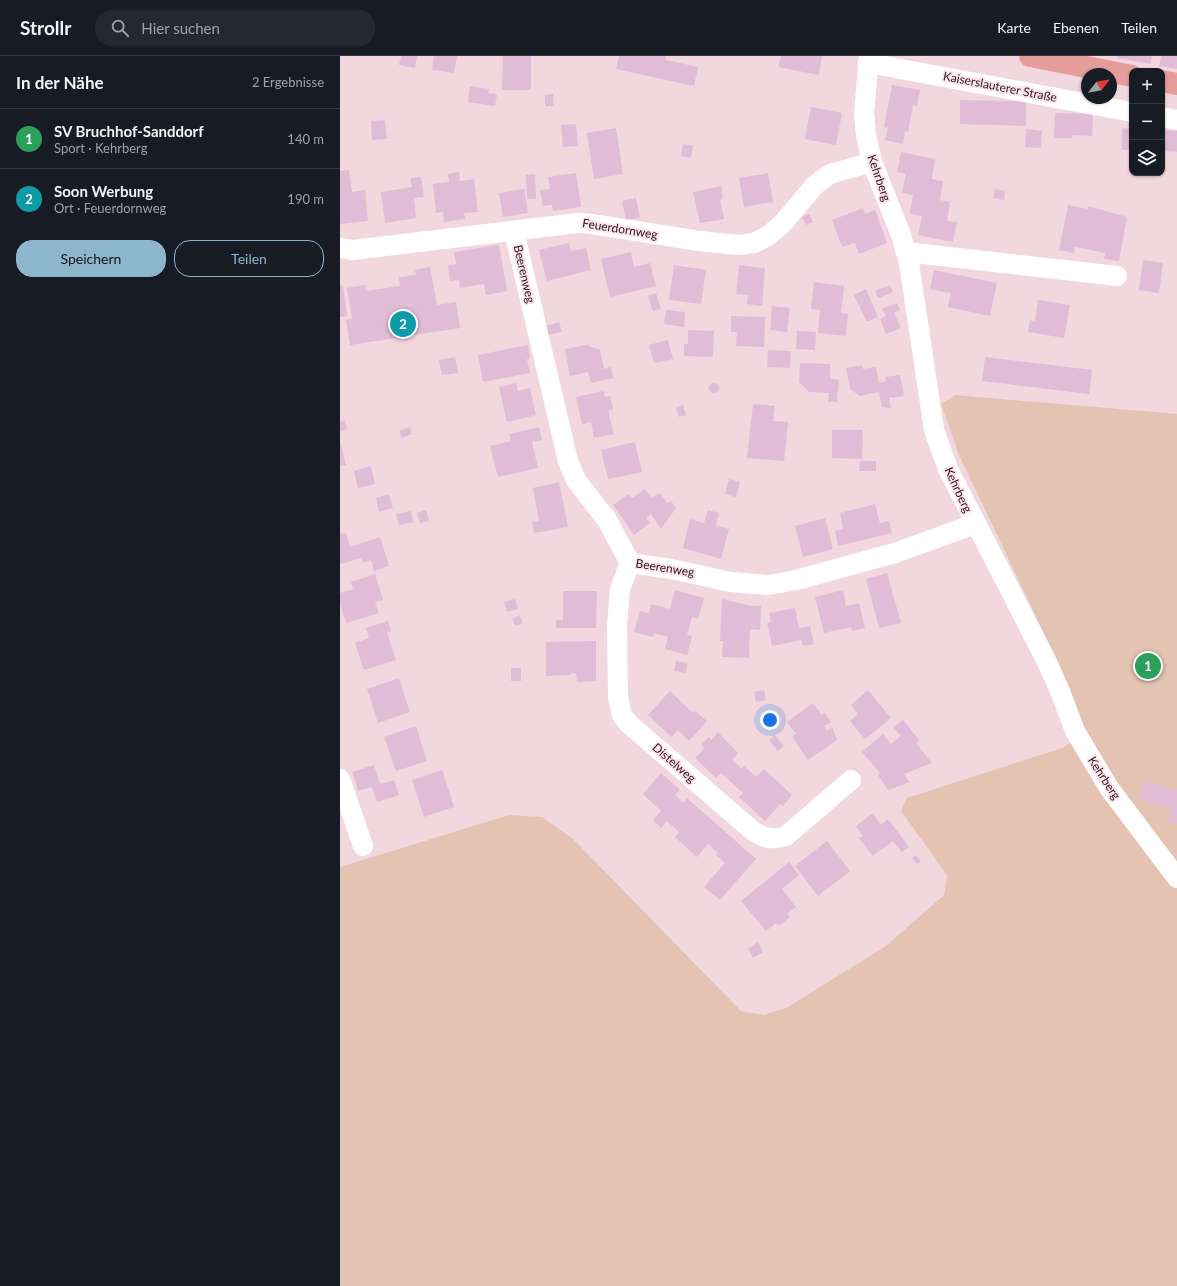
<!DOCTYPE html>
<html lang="de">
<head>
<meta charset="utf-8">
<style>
  :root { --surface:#171b24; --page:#242831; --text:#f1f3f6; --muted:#9ea1a6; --line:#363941; --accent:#8db6cd }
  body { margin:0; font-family:Lato,sans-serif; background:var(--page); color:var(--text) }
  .controls { position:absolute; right:12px; top:12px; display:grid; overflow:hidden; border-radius:8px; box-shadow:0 1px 3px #0004 }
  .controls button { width:36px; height:36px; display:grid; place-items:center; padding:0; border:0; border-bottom:1px solid var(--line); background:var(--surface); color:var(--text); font:20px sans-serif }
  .compass { position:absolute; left:741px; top:12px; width:36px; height:36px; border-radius:50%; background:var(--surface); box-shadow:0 1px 3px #0004; rotate:59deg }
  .you { position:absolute; left:430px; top:664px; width:14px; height:14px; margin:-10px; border:3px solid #fff; border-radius:50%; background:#1a73e8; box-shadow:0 0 0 6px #1a73e833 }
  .badge { display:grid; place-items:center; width:26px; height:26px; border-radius:50%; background:var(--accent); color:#fff; font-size:13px; font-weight:700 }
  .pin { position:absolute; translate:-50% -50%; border:2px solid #fff; box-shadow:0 1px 4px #0006 }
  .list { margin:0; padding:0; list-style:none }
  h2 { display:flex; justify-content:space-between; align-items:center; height:52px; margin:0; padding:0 16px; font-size:17px }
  h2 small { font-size:13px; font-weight:400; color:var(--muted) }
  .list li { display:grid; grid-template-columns:26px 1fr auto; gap:12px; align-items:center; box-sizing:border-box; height:60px; padding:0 16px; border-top:1px solid var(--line) }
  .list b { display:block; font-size:15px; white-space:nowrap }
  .list p { margin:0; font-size:13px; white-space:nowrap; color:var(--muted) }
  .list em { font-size:13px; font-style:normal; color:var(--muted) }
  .actions { display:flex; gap:8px; padding:12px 16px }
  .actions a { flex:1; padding:9px 0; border:1px solid var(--accent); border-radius:16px; text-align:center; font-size:14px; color:var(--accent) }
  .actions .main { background:var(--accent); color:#111 }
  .icon { flex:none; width:22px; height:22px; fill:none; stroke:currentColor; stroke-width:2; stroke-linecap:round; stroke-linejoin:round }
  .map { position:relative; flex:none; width:837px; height:1230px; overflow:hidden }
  header { display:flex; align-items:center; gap:24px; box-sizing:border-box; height:56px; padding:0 20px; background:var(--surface); border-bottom:1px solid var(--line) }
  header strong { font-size:19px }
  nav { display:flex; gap:22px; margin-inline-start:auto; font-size:14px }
  .search { width:280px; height:36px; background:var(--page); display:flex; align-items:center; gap:10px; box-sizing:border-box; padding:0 14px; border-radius:16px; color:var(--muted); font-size:15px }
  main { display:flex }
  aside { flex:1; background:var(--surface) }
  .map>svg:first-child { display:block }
  .green { fill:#e4c3b3 }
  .building { fill:#e1bcd7 }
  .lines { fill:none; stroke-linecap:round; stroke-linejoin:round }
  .minor { stroke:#fff; stroke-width:20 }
  .major { stroke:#e59c9b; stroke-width:22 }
  .labels { text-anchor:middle; stroke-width:4; stroke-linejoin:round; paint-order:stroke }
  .street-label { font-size:12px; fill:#231a1d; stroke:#ffe4ec }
</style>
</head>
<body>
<header>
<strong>Strollr</strong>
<div class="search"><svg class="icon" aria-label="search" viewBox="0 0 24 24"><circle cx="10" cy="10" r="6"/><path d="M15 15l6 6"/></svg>Hier suchen</div>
<nav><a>Karte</a><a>Ebenen</a><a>Teilen</a></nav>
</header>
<main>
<aside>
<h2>In der Nähe<small>2 Ergebnisse</small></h2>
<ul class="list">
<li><span class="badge" style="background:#2e9e5b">1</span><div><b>SV Bruchhof-Sanddorf</b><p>Sport · Kehrberg</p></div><em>140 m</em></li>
<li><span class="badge" style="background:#0f9aa8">2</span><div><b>Soon Werbung</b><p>Ort · Feuerdornweg</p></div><em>190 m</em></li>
</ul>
<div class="actions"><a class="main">Speichern</a><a>Teilen</a></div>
</aside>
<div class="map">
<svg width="837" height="1230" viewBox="0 0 837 1230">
  <rect width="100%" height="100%" fill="#f2d7de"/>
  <path class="green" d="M615 339 837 358V1230H0V811L169 759 202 761 233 783 401 955 424 959 448 951 546 890 604 839 607 819 561 755 567 742 722 692 743 680 719 609 619 399 601 348Z"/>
  <g class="building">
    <path d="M61 0H77L75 12 59 9Z"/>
    <path d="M94 0H117L114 17 92 14Z"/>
    <path d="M163 0H191V34H162Z"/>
    <path d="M279 0H326V4L358 11 354 30 276 13Z"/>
    <path d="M441 0H482L479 19 438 11Z"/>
    <path d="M777 0H812L811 8 777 2Z"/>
    <path d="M821 0H837V13L819 10Z"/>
    <path d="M552 29 580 34 577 50 573 49 568 76 565 75 563 88 545 84 548 72 544 71Z"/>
    <path d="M130 30 149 33 148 37 157 38 155 50 128 46Z"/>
    <path d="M213 38 214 50H205V39Z"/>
    <path d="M620 44 686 45V70L620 68Z"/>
    <path d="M471 51 502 57 496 89 465 83Z"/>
    <path d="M715 57 753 58 752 80 732 79V82H714Z"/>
    <path d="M45 64 47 83 32 84 31 65Z"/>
    <path d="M236 68 238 90 223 91 221 69Z"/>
    <path d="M276 72 283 118 254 123 247 77Z"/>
    <path d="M782 72 792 73V94H781Z"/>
    <path d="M686 73 702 75 701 92 685 91Z"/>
    <path d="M822 74 837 75V96L822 95Z"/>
    <path d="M343 88 353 90 351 102 341 100Z"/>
    <path d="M561 96 595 103 592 123 603 125 600 144 610 146 607 165 617 166 613 186 578 179 582 160 570 158 573 139 562 137 566 118 557 116Z"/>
    <path d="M9 114 12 136 25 134 28 165 0 168V115Z"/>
    <path d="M119 116 120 125 134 123 138 156 124 157 125 163 104 166 103 156 96 157 93 128 109 126 108 118Z"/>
    <path d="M236 117 241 151 213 155 212 149 203 150 200 134 210 133 208 121Z"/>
    <path d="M428 117 433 146 404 151 399 122Z"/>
    <path d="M195 118 196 143H187L186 119Z"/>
    <path d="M81 121 84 141 74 142 76 162 45 167 41 136 72 131 70 122Z"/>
    <path d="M381 130 383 143 380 144 384 163 360 167 353 136Z"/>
    <path d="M184 133 188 157 163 161 159 137Z"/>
    <path d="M655 133 665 135 664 144 653 142Z"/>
    <path d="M296 142 300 162 286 164 282 145Z"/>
    <path d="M728 149 748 153V150L787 161 779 205 764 203 765 197 735 191 734 197 719 194Z"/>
    <path d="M523 152 525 158 535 154 547 187 519 198 515 187 502 191 492 164Z"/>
    <path d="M469 158 473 166 466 169 462 161Z"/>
    <path d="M229 187 231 195 246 192 251 214 207 225 199 194Z"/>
    <path d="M159 189 167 235 146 239 144 228 120 232 119 224 110 225 108 209 116 208 114 196Z"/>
    <path d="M291 196 294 211 310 207 316 230 270 241 261 203Z"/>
    <path d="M803 204 823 207 819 237 799 234Z"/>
    <path d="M334 209 366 214 361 248 329 244Z"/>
    <path d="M399 209 425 212 422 250 407 248 408 239 396 238Z"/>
    <path d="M90 211 97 249 116 246 120 272 10 289 6 264 12 263 7 232 25 229 26 235 60 230 59 221 76 219 75 214Z"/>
    <path d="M594 214 657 227 650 260 608 251 611 237 590 233Z"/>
    <path d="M474 226 504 230 501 257 508 258 506 280 478 277 480 254 471 253Z"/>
    <path d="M3 229 7 260 0 261V230Z"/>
    <path d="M550 229 553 236 538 242 535 235Z"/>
    <path d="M526 233 538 261 527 266 514 239Z"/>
    <path d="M316 237 321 253 313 255 308 240Z"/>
    <path d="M698 244 730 249 724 282 688 276 690 264 695 265Z"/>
    <path d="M557 247 560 254 554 257 561 272 546 278 540 263 546 260 542 253Z"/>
    <path d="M432 250 450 252 447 276 430 274Z"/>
    <path d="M326 254 345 256 344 271 324 268Z"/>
    <path d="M391 260 425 261 424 291 396 290 397 276H391Z"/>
    <path d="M219 266 222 276 208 279 205 270Z"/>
    <path d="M348 274 374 275 373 301 344 300V288H348Z"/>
    <path d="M457 275 476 276 475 294 456 293Z"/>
    <path d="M328 284 333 303 314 307 309 289Z"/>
    <path d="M188 289 190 302 187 303 190 317 143 326 138 299Z"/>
    <path d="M247 289 260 294 264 313 271 311 273 322 251 327 248 316 230 320 225 293Z"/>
    <path d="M428 294 451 295 450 312 427 311Z"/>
    <path d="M115 301 118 317 102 319 99 304Z"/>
    <path d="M645 301 752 314 749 338 642 325Z"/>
    <path d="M460 307 490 308V323L499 324 497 346H488L489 337 469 336 459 326Z"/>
    <path d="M522 309 523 313 536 311 539 327 546 326 545 321 560 319 564 340 549 342 551 352 542 351 539 336 520 340 510 333 506 312Z"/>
    <path d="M176 327 178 335 190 332 196 359 167 366 159 331Z"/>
    <circle cx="374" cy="332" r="5"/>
    <path d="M264 335 265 341 270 340 273 353 268 355 274 378 254 382 251 366 242 368 236 341Z"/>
    <path d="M413 348 435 350 433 365 448 366 444 405 407 402Z"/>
    <path d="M343 349 346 359 339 361 336 351Z"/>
    <path d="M5 364 7 373 0 375V366Z"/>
    <path d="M70 371 72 378 62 382 59 375Z"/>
    <path d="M199 371 202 384 192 386 198 412 158 421 150 390 171 385 169 378Z"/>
    <path d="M492 374H523L522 403 492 402Z"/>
    <path d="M0 385 6 409 0 410Z"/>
    <path d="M295 386 302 416 268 423 261 394Z"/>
    <path d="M520 405H536V415H519Z"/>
    <path d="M31 410 35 428 18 432 14 415Z"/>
    <path d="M389 423 400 426 396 441 385 438Z"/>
    <path d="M219 426 228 471 194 477 192 466 199 465 193 432Z"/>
    <path d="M305 433 312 442 320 437 327 447 331 445 336 452 321 473 311 458 306 462 310 467 294 479 273 449 289 438 292 442Z"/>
    <path d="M49 438 53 452 39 456 36 442Z"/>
    <path d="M535 448 540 467 549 465 552 477 498 490 495 475 503 473 500 457Z"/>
    <path d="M86 454 89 465 80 467 77 457Z"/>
    <path d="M368 454 379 457 376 469 389 473 381 503 343 492 350 463 364 467Z"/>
    <path d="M71 455 73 466 59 469 56 458Z"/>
    <path d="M485 462 493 493 463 501 455 470Z"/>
    <path d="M6 477 10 491 40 481 49 510 34 515 31 504 23 507 21 502 0 508V478Z"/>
    <path d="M547 517 561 567 539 572 526 523Z"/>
    <path d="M35 518 43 544 35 546 39 557 6 567 0 548V537L13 533 11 526Z"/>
    <path d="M335 534 364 542 358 563 352 561 347 579 352 580 347 599 325 593 328 581 314 577 313 581 294 576 300 555 309 557 311 548 330 553Z"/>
    <path d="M503 534 506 550 519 547 525 572 512 575 511 571 484 577 475 541Z"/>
    <path d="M223 535H257L256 572H216V564H223Z"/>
    <path d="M175 543 178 553 167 556 164 546Z"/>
    <path d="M382 543 411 550H421L420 574 410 573 409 602 382 601 383 585H380Z"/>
    <path d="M455 552 459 572 470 570 474 588 463 590 461 584 432 590 427 567 431 566 429 557Z"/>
    <path d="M179 559 183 567 176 570 172 563Z"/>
    <path d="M48 565 51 575 47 576 56 604 24 614 15 587 29 582 26 572Z"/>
    <path d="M256 585V625L237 626 236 617H231V619L206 620V586Z"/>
    <path d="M336 605 347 607 346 617 334 615Z"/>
    <rect x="171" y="612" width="10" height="13"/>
    <path d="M59 622 70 656 38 667 27 633Z"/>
    <path d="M424 634 426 644 416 646 414 636Z"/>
    <path d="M528 634 551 662 525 683 510 665 518 658 511 649Z"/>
    <path d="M330 635 353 657 355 655 367 665 349 685 338 674 331 681 308 659Z"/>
    <path d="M473 647 482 659 485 657 491 666 484 670 487 675 492 671 497 684 468 704 452 681 456 678 447 666Z"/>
    <path d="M563 664 580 685 576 687 592 707 564 718 570 726 548 734 538 719 540 717 522 696 543 678 551 688 561 680 553 671Z"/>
    <path d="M76 670 87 705 56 715 44 681Z"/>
    <path d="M378 676 398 697 392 704 402 713 404 710 416 721 424 713 452 739 443 750 440 748 425 765 399 741 403 737 381 717 376 722 355 702 365 692 361 689 369 681 371 684Z"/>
    <path d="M435 679 444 690 438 695 429 684Z"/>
    <path d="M34 709 40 728 54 724 59 739 37 746 32 731 18 735 12 716Z"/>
    <path d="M102 714 114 751 84 761 72 724Z"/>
    <path d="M321 717 340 734 335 739 344 747 347 742 416 803 380 844 364 831 385 807 376 799 378 797 368 788 357 801 335 781 339 776 327 765 321 772 313 764 321 755 303 738Z"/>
    <path d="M804 725 837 734V768L828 766 832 752 799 744Z"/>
    <path d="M533 757 541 769 548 763 569 791 562 796 553 785 533 800 519 782 523 780 516 770Z"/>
    <path d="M487 785 510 815 478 840 455 810Z"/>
    <path d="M576 799 581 805 577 808 572 802Z"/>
    <path d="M449 806 459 819 442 833 456 851 447 858 450 861 439 870 436 867 426 875 401 845Z"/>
    <path d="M418 886 423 896 413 902 408 893Z"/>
  </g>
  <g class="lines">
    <g class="minor">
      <path d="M529 0 524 57 526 79 532 106 561 179 569 207 594 374 608 413 707 606 720 635 735 675 769 732 837 822"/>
      <path d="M528 7 792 56"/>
      <path d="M822 61 837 64"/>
      <path d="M174 175 228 405 236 424 267 464 290 507"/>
      <path d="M0 192 13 194 237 167 252 168 359 185 399 189 414 187 428 180 444 166 475 129 490 118 532 106"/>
      <path d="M566 196 777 220"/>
      <path d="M290 507 280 533 277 570 278 641 282 659 289 668 413 775C425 783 432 784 446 780L511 724"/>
      <path d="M290 507 331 513 391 526 429 529 456 524 555 497 635 468"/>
      <path d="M0 723 23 790"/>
    </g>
    <g class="major">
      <path d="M690 0 792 20"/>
      <path d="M822 25 837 28"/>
    </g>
  </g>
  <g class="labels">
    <g class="street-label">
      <text transform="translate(660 31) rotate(11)" y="4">Kaiserslauterer Straße</text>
      <text transform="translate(539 122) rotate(71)" y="4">Kehrberg</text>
      <text transform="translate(280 173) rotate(9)" y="4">Feuerdornweg</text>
      <text transform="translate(184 218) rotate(77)" y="4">Beerenweg</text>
      <text transform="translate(618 434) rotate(65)" y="4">Kehrberg</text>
      <text transform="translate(325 512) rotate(9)" y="4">Beerenweg</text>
      <text transform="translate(334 707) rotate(41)" y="4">Distelweg</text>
      <text transform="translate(764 722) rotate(57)" y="4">Kehrberg</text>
    </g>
  </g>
</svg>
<div class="controls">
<button>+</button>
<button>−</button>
<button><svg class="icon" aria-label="layers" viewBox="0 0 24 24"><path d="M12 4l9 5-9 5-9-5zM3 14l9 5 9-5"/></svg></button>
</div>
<svg class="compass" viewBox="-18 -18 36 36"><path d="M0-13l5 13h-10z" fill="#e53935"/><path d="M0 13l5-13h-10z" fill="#9ea1a6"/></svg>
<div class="you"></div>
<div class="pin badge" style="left:808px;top:610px;background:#2e9e5b">1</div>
<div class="pin badge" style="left:63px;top:268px;background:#0f9aa8">2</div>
</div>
</main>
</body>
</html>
